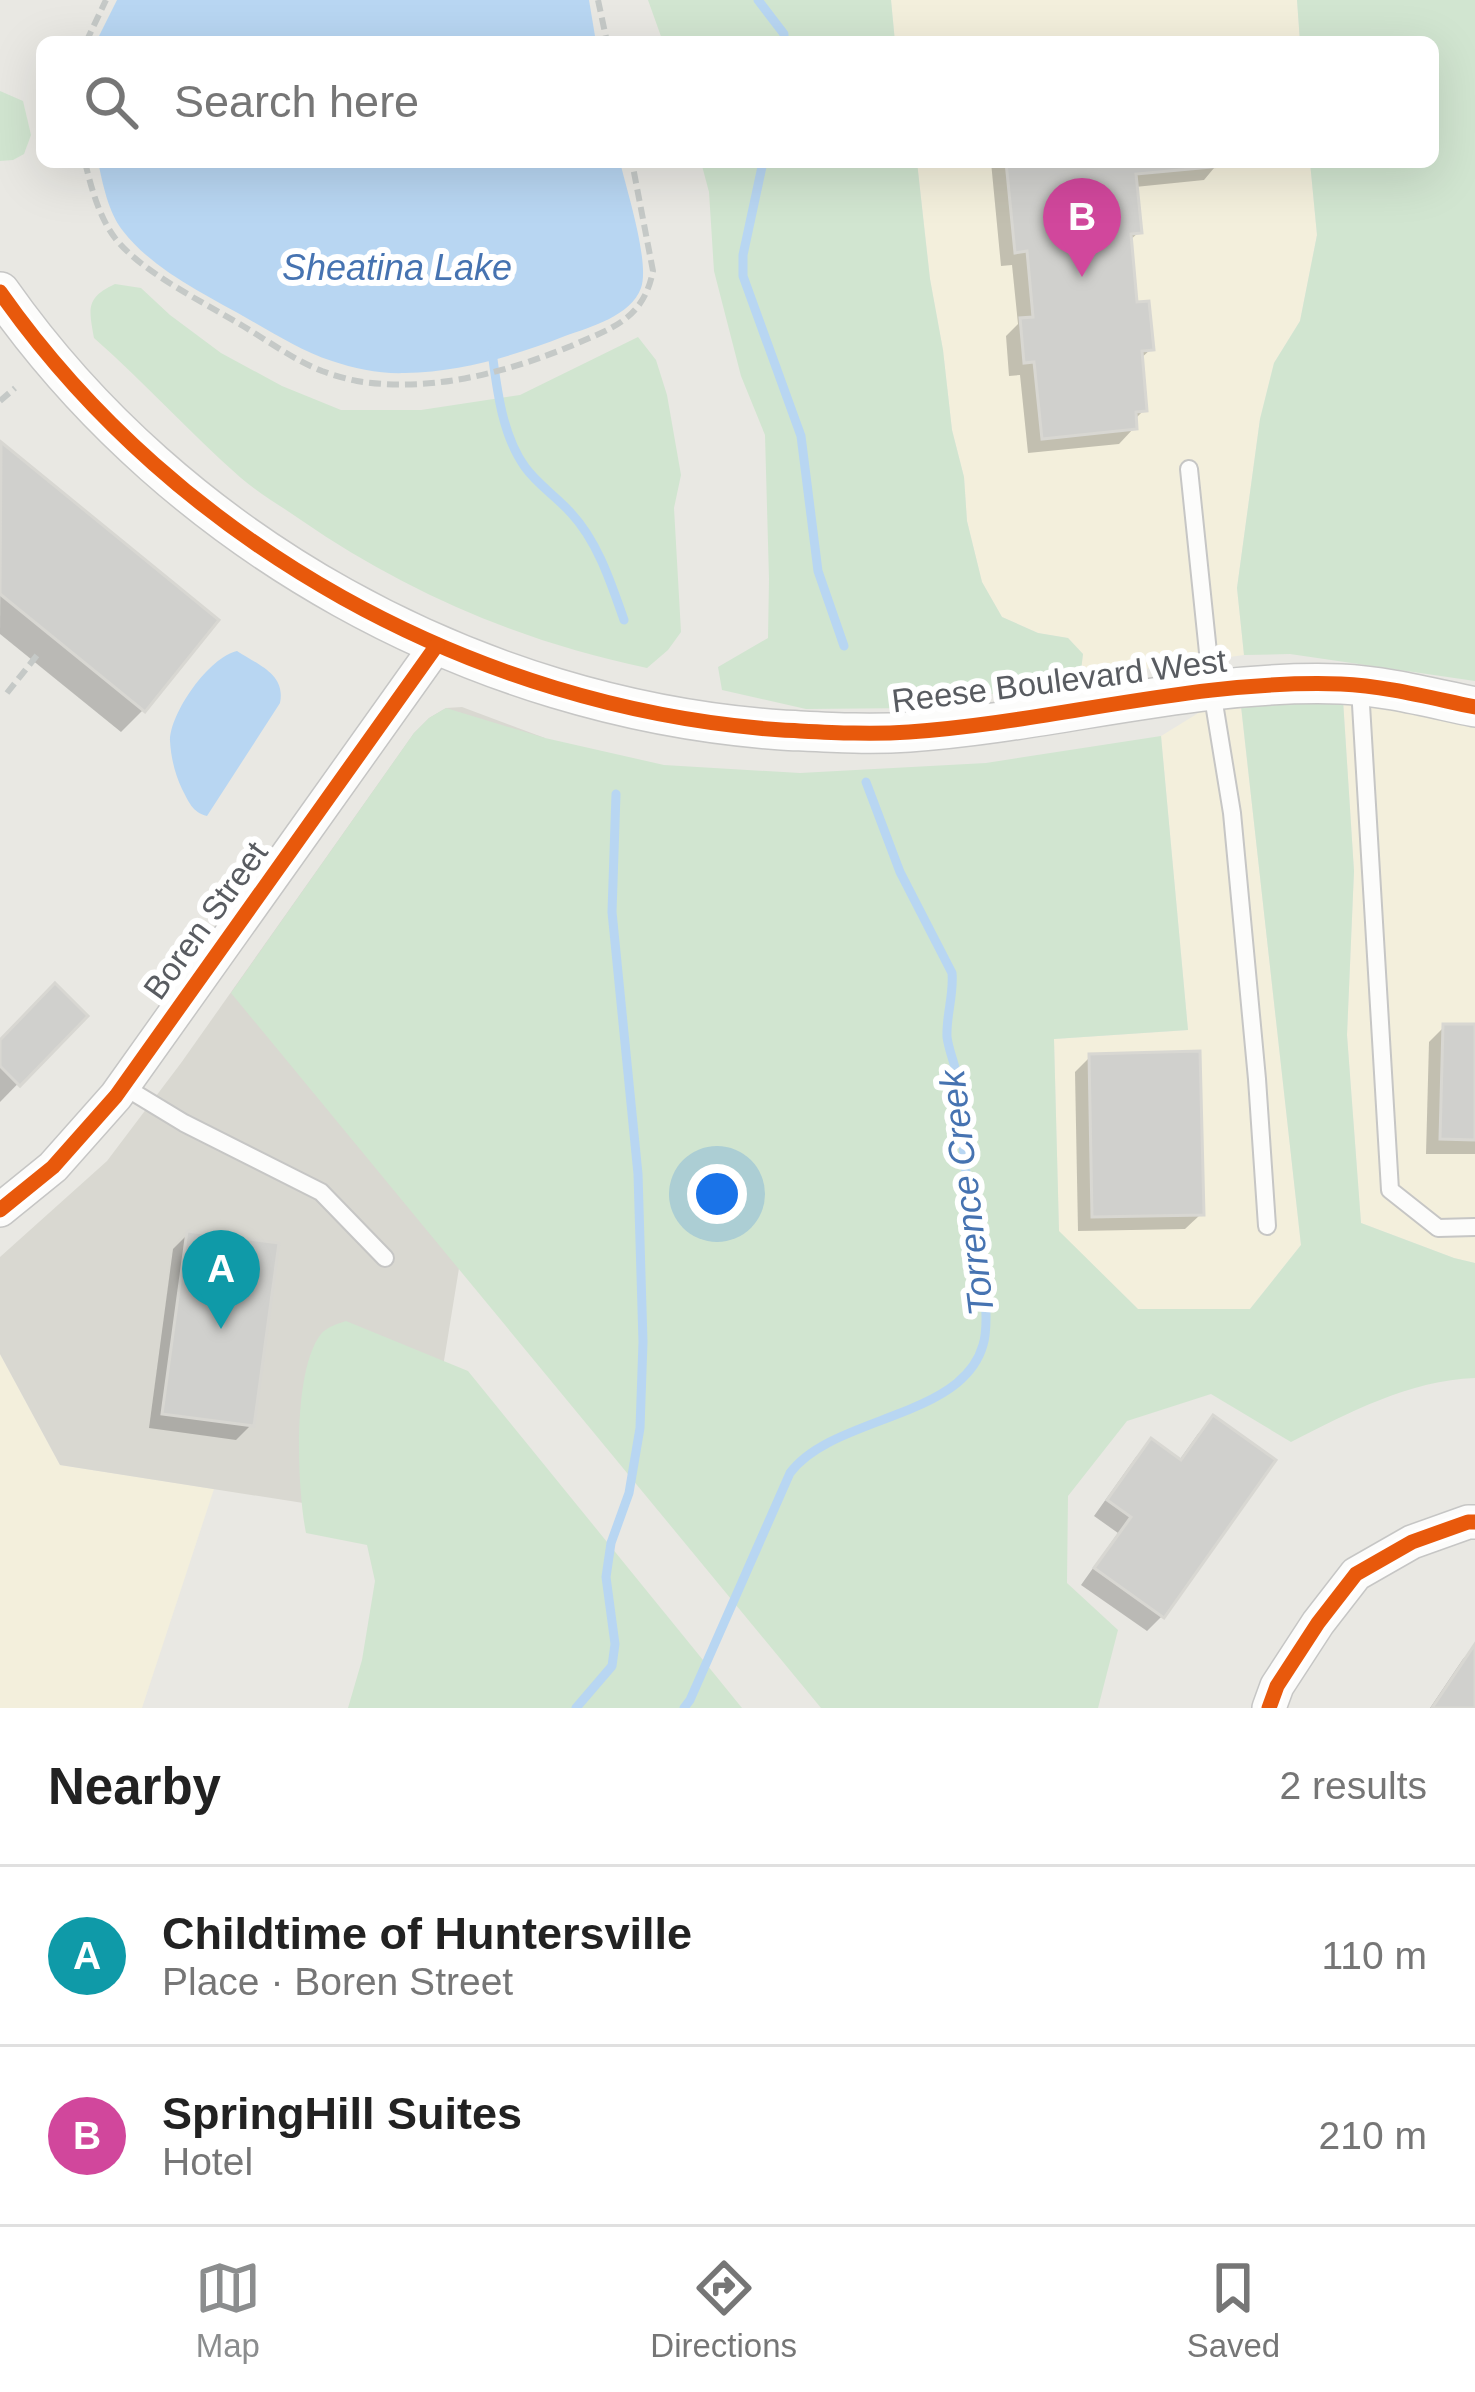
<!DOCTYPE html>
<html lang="en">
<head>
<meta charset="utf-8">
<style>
  :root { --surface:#fff; --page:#f2f2f2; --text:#222; --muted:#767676; --line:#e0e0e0; --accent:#8b8d8e }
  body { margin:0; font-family:Arial,sans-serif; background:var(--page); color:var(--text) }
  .you { position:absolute; left:717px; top:1194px; width:42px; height:42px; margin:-30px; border:9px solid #fff; border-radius:50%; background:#1a73e8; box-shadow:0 0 0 18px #1a73e833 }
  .badge { display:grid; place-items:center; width:78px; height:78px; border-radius:50%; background:var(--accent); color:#fff; font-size:39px; font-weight:700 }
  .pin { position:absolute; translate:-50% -99px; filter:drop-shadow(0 3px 6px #0008) }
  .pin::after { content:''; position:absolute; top:63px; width:42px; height:36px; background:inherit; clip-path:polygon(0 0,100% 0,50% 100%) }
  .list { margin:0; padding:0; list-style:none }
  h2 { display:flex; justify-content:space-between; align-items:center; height:156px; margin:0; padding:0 48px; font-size:51px }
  h2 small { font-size:39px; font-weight:400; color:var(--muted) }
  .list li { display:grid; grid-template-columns:78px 1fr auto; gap:36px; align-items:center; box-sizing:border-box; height:180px; padding:0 48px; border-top:3px solid var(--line) }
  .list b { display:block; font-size:45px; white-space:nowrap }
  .list p { margin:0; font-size:39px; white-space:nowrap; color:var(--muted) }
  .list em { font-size:39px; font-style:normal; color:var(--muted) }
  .icon { flex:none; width:66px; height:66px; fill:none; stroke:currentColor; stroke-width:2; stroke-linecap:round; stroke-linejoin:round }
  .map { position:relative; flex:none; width:1475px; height:1708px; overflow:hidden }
  .search { position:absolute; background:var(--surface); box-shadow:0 12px 48px #0002; left:36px; right:36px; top:36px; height:132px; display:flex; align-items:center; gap:30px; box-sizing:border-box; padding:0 42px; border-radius:18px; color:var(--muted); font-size:45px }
  .sheet { height:516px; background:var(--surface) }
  nav { display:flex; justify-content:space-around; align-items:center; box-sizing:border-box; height:168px; border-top:3px solid var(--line); background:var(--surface); font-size:33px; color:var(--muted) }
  nav a { display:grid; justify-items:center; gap:6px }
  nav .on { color:var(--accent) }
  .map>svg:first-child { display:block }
  .commercial { fill:#f3efdc }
  .education { fill:#d9d8d1 }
  .green { fill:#d1e5d0 }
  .water { fill:#b8d6f2 }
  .shadow { fill:#0003 }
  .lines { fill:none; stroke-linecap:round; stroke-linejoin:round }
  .stream { stroke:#b8d6f2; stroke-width:9 }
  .building { fill:#d0d0cd; stroke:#d8d7d2; stroke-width:3 }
  .service-casing { stroke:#c6c6c5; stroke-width:20 }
  .minor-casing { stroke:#c6c6c5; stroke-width:36 }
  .tertiary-casing { stroke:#c6c6c5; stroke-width:42 }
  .path { stroke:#c5c9c7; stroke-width:6; stroke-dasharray:12 6; stroke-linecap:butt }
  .service { stroke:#fcfcfb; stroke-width:16 }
  .minor { stroke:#fcfcfb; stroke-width:33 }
  .tertiary { stroke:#fcfcfb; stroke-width:39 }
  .cycleway-casing { stroke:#fff; stroke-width:22 }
  .cycleway { stroke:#e8590c; stroke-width:15 }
  .labels { text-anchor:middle; stroke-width:12; stroke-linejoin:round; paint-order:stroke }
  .street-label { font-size:33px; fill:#595c61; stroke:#fff }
  .water-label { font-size:36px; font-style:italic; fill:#4673b1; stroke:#fff }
</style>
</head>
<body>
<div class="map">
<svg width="1475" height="1708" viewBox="0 0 1475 1708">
  <rect width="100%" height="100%" fill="#e9e8e3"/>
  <g class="commercial">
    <path d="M891 0H1297L1300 42H895Z"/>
    <path d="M917 162H1310L1317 235 1300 321 1274 363 1260 419 1237 588 1244 655 1080 678 1083 654 1068 638 1038 633 1002 617 982 582 967 521 964 477 952 430 943 350 930 279Z"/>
    <path d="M1342 684 1475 707V1263L1454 1258 1361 1223 1347 1035 1354 871Z"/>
    <path d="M1239 688 1301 1245 1250 1309H1138L1059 1232 1054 1039 1188 1030 1161 736Z"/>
    <path d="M0 1354 60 1465 214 1489 142 1708H0Z"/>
  </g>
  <path class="education" d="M462 707 545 738 418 1521 60 1465 0 1354V1257L107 1161 181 1063 414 733 429 718 446 708Z"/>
  <g class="green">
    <path d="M648 0H891L895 42H663Z"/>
    <path d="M1297 0H1475V681L1290 654 1244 655 1237 588 1260 419 1274 363 1300 321 1317 235 1310 162H1433V42H1300Z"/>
    <path d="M0 91 23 101 31 135 24 154 13 160 0 161Z"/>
    <path d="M701 162H917L930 279 943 350 952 430 964 477 967 521 982 582 1002 617 1038 633 1068 638 1083 654 1080 678 914 708 806 709 722 690 718 667 768 638 769 579 765 435 741 376 714 271 709 192Z"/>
    <path d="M115 284 141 288 170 315 221 353 282 386 341 410H421L520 395 638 337 656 360 667 395 681 475 674 508 681 632 668 650 647 668C522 642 407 593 301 520 281 506 260 494 241 478 190 433 145 383 94 338 89 309 85 298 115 284Z"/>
    <path d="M1342 684 1354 871 1347 1035 1361 1223 1454 1258 1475 1263V1378C1410 1380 1348 1413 1291 1442L1211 1394 1127 1421 1068 1496 1067 1583 1118 1630 1098 1708H821L231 993 414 733 429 718 446 708 545 738 664 765 800 773 986 763 1161 736 1188 1030 1054 1039 1059 1231 1138 1309H1250L1301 1245 1239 688Z"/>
    <path d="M346 1321 468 1371 742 1708H348L362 1660 375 1581 367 1545 306 1533C297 1488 292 1371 321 1334 327 1327 337 1324 346 1321Z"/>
  </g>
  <g class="water">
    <path d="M117 0H589L596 42H96Z"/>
    <path d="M98 162H620C627 191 650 263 641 288 631 316 590 327 565 336 514 356 461 372 405 373 381 374 355 369 332 361 303 352 277 335 250 320 207 295 154 271 123 231 108 212 103 184 98 162Z"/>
    <path d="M237 651C258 665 286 674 280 703L207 816C192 812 189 802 182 789 175 774 171 758 170 741 170 713 209 657 237 651Z"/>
  </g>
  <g class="shadow">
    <path d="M991 162H1219L1204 180 1135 187 1139 232 1128 242 1135 306 1151 349 1139 360 1144 410 1133 421 1134 428 1119 444 1028 453 1020 375 1009 376 1006 336 1018 324 1012 265 1001 266Z"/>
    <path d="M1 446 215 621 143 710 121 732 0 634Z"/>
    <path d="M84 1016 0 1102V1043Z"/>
    <path d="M1444 1027H1475V1154H1426L1429 1042Z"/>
    <path d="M1090 1057 1201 1214 1185 1229 1078 1231 1075 1072Z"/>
    <path d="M188 1234 251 1425 236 1440 149 1428 173 1249Z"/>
    <path d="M1213 1419 1162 1616 1147 1631 1081 1585 1118 1533 1094 1516 1136 1457 1151 1442 1178 1462 1198 1434Z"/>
    <path d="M1475 1647V1708H1430L1463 1659Z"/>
  </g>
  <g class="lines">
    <g class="stream">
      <path d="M758 0 784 34V42"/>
      <path d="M763 162 743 255V276L801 436 818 571 844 646"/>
      <path d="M492 352C497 389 502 435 525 467 537 484 557 497 571 513 598 542 611 583 624 620"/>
      <path d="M576 1708 612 1666 615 1644 606 1577 611 1543 629 1493 640 1428 643 1342 638 1174 612 912 616 794"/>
      <path d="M684 1708 690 1700 790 1473C823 1428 912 1420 957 1383 969 1373 979 1359 983 1345 994 1309 972 1213 966 1173 962 1142 961 1111 958 1081 956 1066 949 1052 947 1037 946 1015 954 995 952 973L900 872 866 782"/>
    </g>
  </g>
  <g class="building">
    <path d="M1006 162H1222L1223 166 1136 174 1142 233 1131 234 1137 302 1149 301 1154 350 1142 351 1147 411 1136 412 1137 429 1042 439 1034 362 1024 363 1020 318 1033 317 1027 251 1015 253Z"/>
    <path d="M1 442 219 620 145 712 0 594Z"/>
    <path d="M55 983 88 1016 20 1086 0 1066V1040Z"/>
    <path d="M1443 1024H1475V1140L1440 1139Z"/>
    <path d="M1200 1051 1204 1215 1092 1217 1089 1054Z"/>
    <path d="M187 1231 279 1243 254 1426 162 1414Z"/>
    <path d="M1213 1415 1276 1460 1164 1618 1094 1568 1131 1517 1107 1500 1151 1438 1181 1460Z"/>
    <path d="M1475 1644V1708H1432Z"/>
  </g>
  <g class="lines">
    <g class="service-casing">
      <g id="service">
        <path d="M1189 469 1212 691 1232 813 1257 1079 1267 1226"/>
        <path d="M1360 688 1390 1190 1438 1228 1475 1227"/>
        <path d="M123 1086 184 1123 321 1192 385 1258"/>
      </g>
    </g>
    <g class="minor-casing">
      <g id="minor">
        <path d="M0 1210 53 1167 116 1096 437 645"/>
        <path d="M1269 1708 1277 1686 1318 1623 1356 1574 1412 1542 1468 1522H1475"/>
      </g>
    </g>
    <g class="tertiary-casing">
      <path id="tertiary" d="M0 292C177 544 476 709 782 730 824 732 866 735 909 732 1053 722 1195 679 1341 684 1386 686 1431 698 1475 707"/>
    </g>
    <g class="path">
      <path d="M598 0 607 42"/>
      <path d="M86 42 106 0"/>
      <path d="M85 162C91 187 99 217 115 238 141 272 205 303 243 326 268 341 294 360 322 371 333 375 346 379 357 381 429 393 505 373 571 346 612 328 643 320 653 271L632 162"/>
      <path d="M0 401 15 388"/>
      <path d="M7 693 38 654"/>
    </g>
    <use href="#service" class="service"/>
    <use href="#minor" class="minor"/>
    <use href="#tertiary" class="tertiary"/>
    <g class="cycleway-casing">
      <g id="cycleway">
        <path d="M0 292C177 544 476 709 782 730 824 732 866 735 909 732 1053 722 1195 679 1341 684 1386 686 1431 698 1475 707"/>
        <path d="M0 1210 53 1167 116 1096 437 645"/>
        <path d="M1269 1708 1277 1686 1318 1623 1356 1574 1412 1542 1468 1522H1475"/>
      </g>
    </g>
    <use href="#cycleway" class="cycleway"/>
  </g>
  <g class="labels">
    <g class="street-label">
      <text transform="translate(1059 680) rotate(-7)" y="12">Reese Boulevard West</text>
      <text transform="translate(205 920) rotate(-54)" y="12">Boren Street</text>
    </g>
    <g class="water-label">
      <text x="397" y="280">Sheatina Lake</text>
      <text transform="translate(966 1193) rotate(-97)" y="13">Torrence Creek</text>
    </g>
  </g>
</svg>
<div class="you"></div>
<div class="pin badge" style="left:221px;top:1329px;background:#0f9aa8">A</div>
<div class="pin badge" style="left:1082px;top:277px;background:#d1479c">B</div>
<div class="search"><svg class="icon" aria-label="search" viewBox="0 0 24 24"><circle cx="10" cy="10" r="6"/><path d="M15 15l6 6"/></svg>Search here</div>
</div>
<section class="sheet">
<h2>Nearby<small>2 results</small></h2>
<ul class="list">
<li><span class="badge" style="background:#0f9aa8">A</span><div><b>Childtime of Huntersville</b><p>Place · Boren Street</p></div><em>110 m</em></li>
<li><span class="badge" style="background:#d1479c">B</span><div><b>SpringHill Suites</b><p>Hotel</p></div><em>210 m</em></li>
</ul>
</section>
<nav>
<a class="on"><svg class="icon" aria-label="map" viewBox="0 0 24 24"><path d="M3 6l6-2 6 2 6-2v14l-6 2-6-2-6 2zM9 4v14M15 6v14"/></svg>Map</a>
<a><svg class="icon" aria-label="directions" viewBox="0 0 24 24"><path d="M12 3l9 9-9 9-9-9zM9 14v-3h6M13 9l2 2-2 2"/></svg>Directions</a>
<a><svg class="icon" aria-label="saved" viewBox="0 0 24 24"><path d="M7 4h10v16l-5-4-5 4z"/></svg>Saved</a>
</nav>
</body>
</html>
